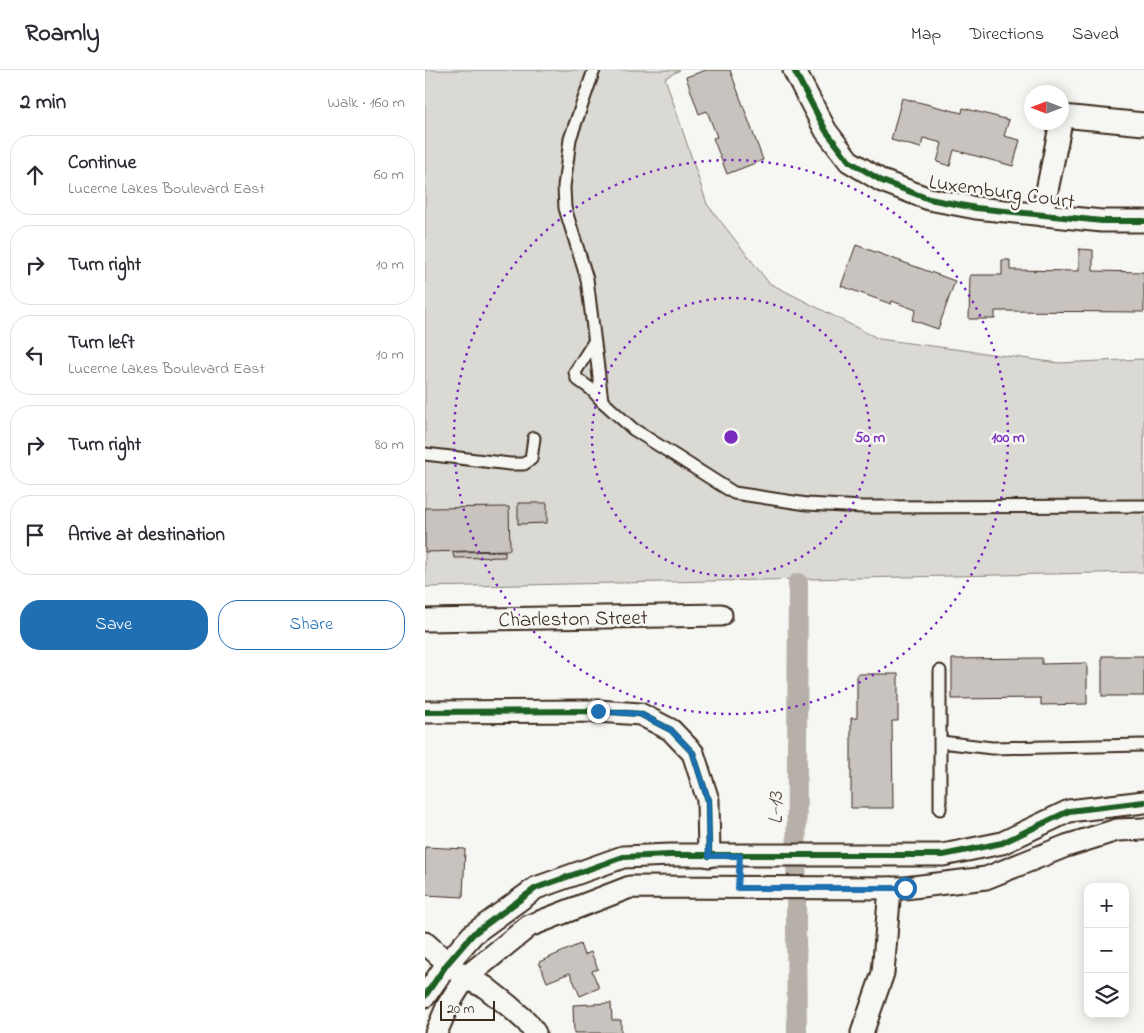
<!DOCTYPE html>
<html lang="en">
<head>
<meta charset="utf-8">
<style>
  :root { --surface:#fff; --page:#f7f7f7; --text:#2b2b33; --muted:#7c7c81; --line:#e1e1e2; --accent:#1f6fb2 }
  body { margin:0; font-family:"Indie Flower",sans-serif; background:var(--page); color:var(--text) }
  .controls { position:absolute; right:15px; bottom:15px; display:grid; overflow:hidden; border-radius:10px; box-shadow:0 2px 12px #0003 }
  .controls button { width:45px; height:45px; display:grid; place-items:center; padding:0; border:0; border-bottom:1px solid var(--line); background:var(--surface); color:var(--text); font:25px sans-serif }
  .compass { position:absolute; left:599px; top:15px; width:45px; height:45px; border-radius:50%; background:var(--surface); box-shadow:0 2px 12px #0003; rotate:270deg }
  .scale { position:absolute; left:15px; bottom:12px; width:55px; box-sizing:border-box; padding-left:5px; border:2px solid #3b2a1e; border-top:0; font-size:14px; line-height:18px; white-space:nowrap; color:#3b2a1e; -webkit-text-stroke:4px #f6f6f2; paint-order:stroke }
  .stop { position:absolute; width:15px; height:15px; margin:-11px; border:4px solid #1f6fb2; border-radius:50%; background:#fff }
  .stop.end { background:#1f6fb2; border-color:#fff; box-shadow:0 1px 5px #0008 }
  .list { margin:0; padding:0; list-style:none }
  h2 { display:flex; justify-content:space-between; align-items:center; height:65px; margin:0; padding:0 20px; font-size:21px }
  h2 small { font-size:16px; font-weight:400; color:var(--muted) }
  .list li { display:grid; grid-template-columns:32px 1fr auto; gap:15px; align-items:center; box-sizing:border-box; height:80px; margin:0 10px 10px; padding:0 10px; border:1px solid var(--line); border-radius:20px }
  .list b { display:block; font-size:19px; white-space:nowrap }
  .list p { margin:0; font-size:16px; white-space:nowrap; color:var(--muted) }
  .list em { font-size:16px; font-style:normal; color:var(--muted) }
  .actions { display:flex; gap:10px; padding:15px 20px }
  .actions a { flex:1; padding:11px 0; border:1px solid var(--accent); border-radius:20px; text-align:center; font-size:18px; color:var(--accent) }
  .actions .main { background:var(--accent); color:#fff }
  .icon { flex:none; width:28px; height:28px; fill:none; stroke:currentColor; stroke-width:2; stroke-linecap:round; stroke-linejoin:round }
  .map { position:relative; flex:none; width:719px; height:963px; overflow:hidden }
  header { display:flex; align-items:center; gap:30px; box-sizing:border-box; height:70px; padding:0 25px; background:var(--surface); border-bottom:1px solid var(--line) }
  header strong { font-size:24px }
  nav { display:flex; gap:28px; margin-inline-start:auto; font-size:18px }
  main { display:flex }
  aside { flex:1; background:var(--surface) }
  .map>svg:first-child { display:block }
  .green { fill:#dad9d3; stroke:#8a8278 }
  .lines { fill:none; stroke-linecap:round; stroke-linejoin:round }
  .canal { stroke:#b6b0a9; stroke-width:20 }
  .building { fill:#c8c3be; stroke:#3b2a1e }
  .lane-casing { stroke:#3b2a1e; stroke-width:15 }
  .street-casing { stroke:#3b2a1e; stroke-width:25 }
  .lane { stroke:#f6f6f2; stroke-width:11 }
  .street { stroke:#f6f6f2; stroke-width:21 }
  .cycleway-casing { stroke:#f6f6f2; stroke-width:9 }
  .cycleway { stroke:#1b5e20; stroke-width:6 }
  .route { stroke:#1f6fb2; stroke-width:6 }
  .ring { fill:none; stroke:#7b2cbf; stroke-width:2.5; stroke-dasharray:2.5 5 }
  .labels { text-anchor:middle; stroke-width:5; stroke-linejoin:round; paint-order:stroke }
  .street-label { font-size:21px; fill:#3b2a1e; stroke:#f6f6f2 }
  .water-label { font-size:22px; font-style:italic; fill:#605248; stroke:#f6f6f2 }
  .centre { fill:#7b2cbf; stroke:#f6f6f2; stroke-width:2.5 }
  .ring-label { font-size:15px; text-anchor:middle; font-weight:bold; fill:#7b2cbf; stroke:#f6f6f2; stroke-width:5; stroke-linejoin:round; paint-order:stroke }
</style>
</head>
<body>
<header>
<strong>Roamly</strong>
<nav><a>Map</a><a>Directions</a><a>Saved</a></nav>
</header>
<main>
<aside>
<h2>2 min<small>Walk · 160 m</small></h2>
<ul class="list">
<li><svg class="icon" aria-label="ahead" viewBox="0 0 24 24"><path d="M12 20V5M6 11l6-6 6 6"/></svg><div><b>Continue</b><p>Lucerne Lakes Boulevard East</p></div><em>60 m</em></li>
<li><svg class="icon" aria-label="right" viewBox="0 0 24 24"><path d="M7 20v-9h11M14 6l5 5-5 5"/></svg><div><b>Turn right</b></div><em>10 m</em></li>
<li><svg class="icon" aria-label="left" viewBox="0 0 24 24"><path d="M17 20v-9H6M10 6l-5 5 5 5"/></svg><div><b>Turn left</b><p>Lucerne Lakes Boulevard East</p></div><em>10 m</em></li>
<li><svg class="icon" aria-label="right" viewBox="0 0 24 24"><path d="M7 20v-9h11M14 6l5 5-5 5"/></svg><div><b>Turn right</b></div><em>80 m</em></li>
<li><svg class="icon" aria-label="arrive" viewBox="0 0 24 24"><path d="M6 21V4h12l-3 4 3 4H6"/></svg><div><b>Arrive at destination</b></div></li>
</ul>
<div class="actions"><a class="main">Save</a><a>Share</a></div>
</aside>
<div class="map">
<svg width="719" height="963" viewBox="0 0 719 963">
  <rect width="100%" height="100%" fill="#f6f6f2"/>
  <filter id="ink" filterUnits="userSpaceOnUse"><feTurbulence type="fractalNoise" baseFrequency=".02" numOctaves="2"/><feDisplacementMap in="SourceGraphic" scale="10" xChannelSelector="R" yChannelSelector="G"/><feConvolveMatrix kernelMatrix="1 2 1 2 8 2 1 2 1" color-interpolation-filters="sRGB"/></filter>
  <g filter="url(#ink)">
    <path class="green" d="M0 0H255L240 8 282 134 344 213 454 269 634 293 719 289V502L0 517Z"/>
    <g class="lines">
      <path class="canal" d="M372 963 371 857 373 513"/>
    </g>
    <g class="building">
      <path d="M281 0H305L338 90 302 104 288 68 292 67 282 41 274 44 261 7Z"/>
      <path d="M477 28 537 43 538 38 584 50 579 66 595 70 588 96 529 80 525 96 512 92 517 73 498 68 496 78 466 70Z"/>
      <path d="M431 175 530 211 513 259 487 250 491 240 467 231 466 234 416 216Z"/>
      <path d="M654 179 668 180V201L719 202V242L570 241V249H544L545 205H577V190H585V200L654 201Z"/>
      <path d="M93 433H122V453L93 454Z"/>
      <path d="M84 437 85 480 0 482V438Z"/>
      <path d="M80 481V487L29 488 28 482Z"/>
      <rect x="677" y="586" width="42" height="40"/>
      <path d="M617 588V594L662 593V634L616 635V628L527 629V589Z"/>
      <path d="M432 604H473V651H467L468 738H426V648H432Z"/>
      <path d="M0 777 40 779 38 827 0 825Z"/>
      <path d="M155 874 159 885 166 882 173 899 167 901 174 918 155 926 145 903 122 912 114 892Z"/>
      <path d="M186 933 187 950H196V963H149L148 935Z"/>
    </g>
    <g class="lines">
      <g class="lane-casing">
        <g id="lane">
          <path d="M169 0 145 69 139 117 140 138 162 209 177 331"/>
          <path d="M169 272 152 299 150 302 152 309 166 319 177 331 208 359 309 423 382 434 438 437 719 436"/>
          <path d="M0 384 85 394H99L106 389 109 368"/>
          <path d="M515 601V739"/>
          <path d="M516 672 567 678 719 675"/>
        </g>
      </g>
      <g class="street-casing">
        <g id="street">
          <path d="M369 0 401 61 424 91 457 111 504 129 551 138 677 151H719"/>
          <path d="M636 48 637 46 719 54"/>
          <path d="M617 145 636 52"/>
          <path d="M0 550 296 545"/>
          <path d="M0 642 173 641 215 644 246 660 268 683 283 730 284 786"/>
          <path d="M0 873 40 908 60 917 84 936 102 952 110 963"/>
          <path d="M0 926 22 894 48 864 111 818 198 787 245 785H518L577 773 644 741 719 732"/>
          <path d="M11 963 23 935 40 908 104 856 205 817 480 818 561 808 641 776 692 760 719 759"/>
          <path d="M437 963 458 903 465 818"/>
        </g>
      </g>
      <use href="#lane" class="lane"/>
      <use href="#street" class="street"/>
      <g class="cycleway-casing">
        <g id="cycleway">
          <path d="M369 0 401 61 424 91 457 111 504 129 551 138 677 151H719"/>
          <path d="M0 642 173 641 215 644 246 660 268 683 283 730 284 786"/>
          <path d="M0 926 22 894 48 864 111 818 198 787 245 785H518L577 773 644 741 719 732"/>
        </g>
      </g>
      <use href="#cycleway" class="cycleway"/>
    </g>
  </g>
  <g class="lines" filter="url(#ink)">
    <path class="route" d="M173 641 215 644 246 660 268 683 283 730 284 786H315L313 818H480"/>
  </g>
  <g class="ring">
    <circle cx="306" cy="367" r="139"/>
    <circle cx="306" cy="367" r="277"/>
  </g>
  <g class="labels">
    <g class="street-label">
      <text transform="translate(577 121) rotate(8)" y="7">Luxemburg Court</text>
      <text transform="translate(148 548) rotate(-1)" y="7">Charleston Street</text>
    </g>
    <g class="water-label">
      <text transform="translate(349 738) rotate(-90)" y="8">L-13</text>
    </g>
  </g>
  <circle cx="306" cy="367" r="8" class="centre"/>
  <g class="ring-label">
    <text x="445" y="372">50 m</text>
    <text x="583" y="372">100 m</text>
  </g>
</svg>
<div class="controls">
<button>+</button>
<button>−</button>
<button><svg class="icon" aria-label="layers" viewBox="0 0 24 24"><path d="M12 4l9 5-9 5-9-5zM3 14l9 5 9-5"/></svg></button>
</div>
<svg class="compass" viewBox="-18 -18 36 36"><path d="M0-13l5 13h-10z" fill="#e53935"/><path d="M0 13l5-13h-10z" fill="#7c7c81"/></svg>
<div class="scale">20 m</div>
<div class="stop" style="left:480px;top:818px"></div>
<div class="stop end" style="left:173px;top:641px"></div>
</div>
</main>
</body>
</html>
